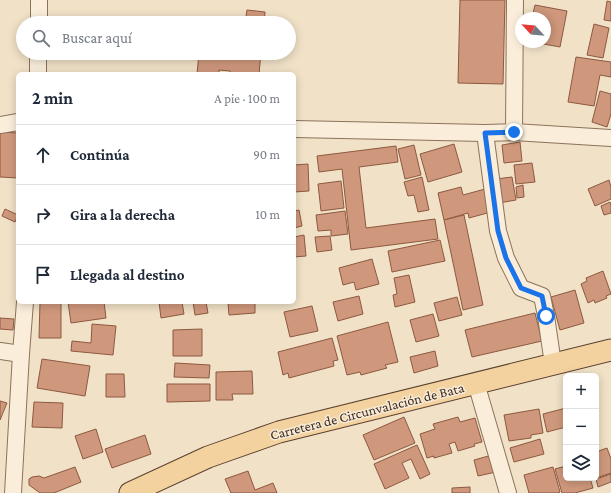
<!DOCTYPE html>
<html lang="es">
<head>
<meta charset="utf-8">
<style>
  :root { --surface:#fff; --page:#f6f6f7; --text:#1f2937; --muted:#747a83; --line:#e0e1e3 }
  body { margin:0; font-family:"Crimson Pro",serif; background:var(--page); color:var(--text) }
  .controls { position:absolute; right:12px; bottom:12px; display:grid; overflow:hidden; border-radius:6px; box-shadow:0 2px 10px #0003 }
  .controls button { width:36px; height:36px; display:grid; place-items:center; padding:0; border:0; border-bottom:1px solid var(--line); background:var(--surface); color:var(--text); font:20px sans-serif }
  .compass { position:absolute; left:515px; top:12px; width:36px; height:36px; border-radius:50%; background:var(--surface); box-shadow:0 2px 10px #0003; rotate:296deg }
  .stop { position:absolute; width:12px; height:12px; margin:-9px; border:3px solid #1a73e8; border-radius:50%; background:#fff }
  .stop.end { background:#1a73e8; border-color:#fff; box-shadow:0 1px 4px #0008 }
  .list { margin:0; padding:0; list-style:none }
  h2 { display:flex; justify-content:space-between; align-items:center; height:52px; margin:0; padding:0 16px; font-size:17px }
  h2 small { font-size:13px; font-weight:400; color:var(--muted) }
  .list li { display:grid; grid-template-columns:26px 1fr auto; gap:12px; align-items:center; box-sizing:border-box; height:60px; padding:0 16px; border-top:1px solid var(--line) }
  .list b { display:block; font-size:15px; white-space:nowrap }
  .list em { font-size:13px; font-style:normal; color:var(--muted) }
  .icon { flex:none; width:22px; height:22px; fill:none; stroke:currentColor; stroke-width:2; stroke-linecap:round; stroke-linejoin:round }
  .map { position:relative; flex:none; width:611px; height:493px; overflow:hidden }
  .search { position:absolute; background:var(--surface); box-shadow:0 2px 10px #0003; left:16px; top:16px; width:280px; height:44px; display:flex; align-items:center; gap:10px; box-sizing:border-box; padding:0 14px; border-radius:22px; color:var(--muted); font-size:15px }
  .panel { position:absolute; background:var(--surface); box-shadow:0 2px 10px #0003; left:16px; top:72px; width:280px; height:232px; border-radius:6px }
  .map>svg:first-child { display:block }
  .building { fill:#cf987c; stroke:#8d5940 }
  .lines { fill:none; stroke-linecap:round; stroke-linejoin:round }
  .minor-casing { stroke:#8d725b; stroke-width:18 }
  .major-casing { stroke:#5b4030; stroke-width:23 }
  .minor { stroke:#faeedb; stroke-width:16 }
  .major { stroke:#f3d29f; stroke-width:21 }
  .route { stroke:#1a73e8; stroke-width:5 }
  .labels { text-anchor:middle; stroke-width:3; stroke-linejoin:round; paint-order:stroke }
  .street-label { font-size:14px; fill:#3d2b20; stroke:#f7ebd7 }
</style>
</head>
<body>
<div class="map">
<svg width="611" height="493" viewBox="0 0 611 493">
  <rect width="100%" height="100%" fill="#f0e1c7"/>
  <g class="building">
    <path d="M460 0H505L503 84 458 83Z"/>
    <path d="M607 1 611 2V21L604 20Z"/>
    <path d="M535 5 567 11 560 47 533 42H545V18H532Z"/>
    <path d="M247 10 265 12 264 23H245Z"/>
    <path d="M202 21 226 23H202Z"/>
    <path d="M594 24 609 28 603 58 587 55Z"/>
    <path d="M199 53H261L259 74H230V71L219 70V74H197Z"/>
    <path d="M576 57 611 62V77L600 75 594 106 568 102Z"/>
    <path d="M600 91 611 94V114L607 127 592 122Z"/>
    <path d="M0 132 18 133V178L0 177Z"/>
    <path d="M520 142 522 161 504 163 502 145Z"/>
    <path d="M454 144 462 172 428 182 420 154Z"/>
    <path d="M414 145 421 175 405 179 398 149Z"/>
    <path d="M396 146 398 162 359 167 366 228 435 219 438 239 351 250 342 169 319 172 317 156Z"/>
    <path d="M532 163 535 182 516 184 514 165Z"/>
    <path d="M308 164 309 191 294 192V165Z"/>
    <path d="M422 177 429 210 418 212 414 195 408 196 404 182Z"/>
    <path d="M512 177 516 200 499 203 496 179Z"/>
    <path d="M609 180 611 187V199L595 206 588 189Z"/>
    <path d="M341 181 344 208 321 211 318 184Z"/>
    <path d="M523 185 524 197 517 198 516 187Z"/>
    <path d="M461 187 463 195 485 189 491 212 469 218 468 213 444 220 438 193Z"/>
    <path d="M610 202 611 206V213L604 215 601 206Z"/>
    <path d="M5 209 18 215 15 222 2 216Z"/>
    <path d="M299 210 302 226 294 228V211Z"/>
    <path d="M345 211 348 234 331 236V230L318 231 316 215Z"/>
    <path d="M464 215 483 305 463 310 444 220Z"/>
    <path d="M304 235 306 256 294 257V237Z"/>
    <path d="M330 236 332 250 317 252 315 237Z"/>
    <path d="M440 240 445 261 392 272 388 251Z"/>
    <path d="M372 259 379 284 356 290 354 282 343 285 339 268Z"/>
    <path d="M603 271 611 294 606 296 607 298 595 303 594 300 588 303 581 284 587 281 586 278Z"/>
    <path d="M409 275 415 302 395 307 393 295 397 294 394 278Z"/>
    <path d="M575 290 584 323 560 330 551 297Z"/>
    <path d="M359 296 363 314 338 321 333 302Z"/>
    <path d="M457 297 462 315 439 321 434 303Z"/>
    <path d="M40 302H61V338H39Z"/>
    <path d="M68 302H104L106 318 71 323Z"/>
    <path d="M159 302H182L184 314 161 318Z"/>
    <path d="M193 302H206L208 313 195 315Z"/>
    <path d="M228 302H255V313L229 315Z"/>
    <path d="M312 306 318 331 290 337 284 312Z"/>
    <path d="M535 313 542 341 472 357 465 330Z"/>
    <path d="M433 314 439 336 416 342 410 320Z"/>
    <path d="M0 318 14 319 13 330 0 329Z"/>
    <path d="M388 322 398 362 385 365 387 368 361 375 360 372 347 375 337 336Z"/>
    <path d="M92 324 116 326 113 355 71 351 72 341 91 343Z"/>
    <path d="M202 329V356H173V330Z"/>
    <path d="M332 338 338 360 333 361 334 366 289 378 288 373 283 375 278 352Z"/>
    <path d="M435 351 438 366 414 373 410 357Z"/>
    <path d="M42 359 90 366 85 396 37 388Z"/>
    <path d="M175 363 210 365 209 378 174 377Z"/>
    <path d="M252 371 253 394H232L233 400H216V372Z"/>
    <path d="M106 374H124L125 397H106Z"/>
    <path d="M167 384H210V401L167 402Z"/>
    <path d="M0 401 7 403 0 420Z"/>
    <path d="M34 402 63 403 62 428 32 427Z"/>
    <path d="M566 408V427L547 432 543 414Z"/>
    <path d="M539 409 543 433 531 435V438L509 441 504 415Z"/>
    <path d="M404 417 415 443 374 460 363 435Z"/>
    <path d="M458 417 460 422 475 418 482 442 474 444 475 446 458 451 455 442 449 444 452 453 434 458V456L427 458 420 434 435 429 433 424Z"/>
    <path d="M96 429 103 452 83 459 75 436Z"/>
    <path d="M145 435 151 454 112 468 105 449Z"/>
    <path d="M540 439 544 454 514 462 510 448Z"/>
    <path d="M417 445 430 474 420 479 411 459 402 463 409 478 385 489 374 464Z"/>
    <path d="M607 448 611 459V473L596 478V452Z"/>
    <path d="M492 455 496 472 478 476 474 460Z"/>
    <path d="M566 466V478H590L593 488 575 493H562L555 469Z"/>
    <path d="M75 467 81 482 54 493H40L29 485V479L32 477 39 476 44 478Z"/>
    <path d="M553 467 560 492 557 493H529L524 475Z"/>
    <path d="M248 471 255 490 273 483 277 493H231L225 479Z"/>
    <path d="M611 474V482L598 487 596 479Z"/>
    <path d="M470 487V493H452V488Z"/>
  </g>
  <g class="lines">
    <g class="minor-casing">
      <g id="minor">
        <path d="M39 23V0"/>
        <path d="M38 74V53"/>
        <path d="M0 125 18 122"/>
        <path d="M294 129 485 133 514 132 611 138"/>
        <path d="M514 132 515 0"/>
        <path d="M485 133 498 231 506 258 521 288 542 296 546 316 553 364"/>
        <path d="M0 351 21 354"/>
        <path d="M476 383 508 493"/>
        <path d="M13 493 21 354 25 302"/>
      </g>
    </g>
    <g class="major-casing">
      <path id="major" d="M130 493 208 457 279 432 611 350"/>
    </g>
    <use href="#minor" class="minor"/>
    <use href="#major" class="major"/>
  </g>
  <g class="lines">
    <path class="route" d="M514 132 485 133 498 231 506 258 521 288 542 296 546 316"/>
  </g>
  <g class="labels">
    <g class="street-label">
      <text transform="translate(367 411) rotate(-14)" y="5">Carretera de Circunvalación de Bata</text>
    </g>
  </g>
</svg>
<div class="controls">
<button>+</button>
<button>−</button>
<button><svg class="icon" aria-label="layers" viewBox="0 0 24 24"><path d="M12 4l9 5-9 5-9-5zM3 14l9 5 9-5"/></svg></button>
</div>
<svg class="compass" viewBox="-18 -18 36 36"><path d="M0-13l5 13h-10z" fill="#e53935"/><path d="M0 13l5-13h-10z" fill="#747a83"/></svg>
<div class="stop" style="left:546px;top:316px"></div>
<div class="stop end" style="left:514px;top:132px"></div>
<div class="search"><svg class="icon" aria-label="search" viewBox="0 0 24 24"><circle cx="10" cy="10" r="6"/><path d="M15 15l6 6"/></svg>Buscar aquí</div>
<section class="panel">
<h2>2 min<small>A pie · 100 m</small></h2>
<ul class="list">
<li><svg class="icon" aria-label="ahead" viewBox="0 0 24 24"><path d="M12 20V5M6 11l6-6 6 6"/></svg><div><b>Continúa</b></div><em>90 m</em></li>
<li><svg class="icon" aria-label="right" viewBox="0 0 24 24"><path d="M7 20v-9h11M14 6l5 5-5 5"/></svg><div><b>Gira a la derecha</b></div><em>10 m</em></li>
<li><svg class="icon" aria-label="arrive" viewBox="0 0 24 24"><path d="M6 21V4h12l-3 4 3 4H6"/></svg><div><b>Llegada al destino</b></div></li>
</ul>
</section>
</div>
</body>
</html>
